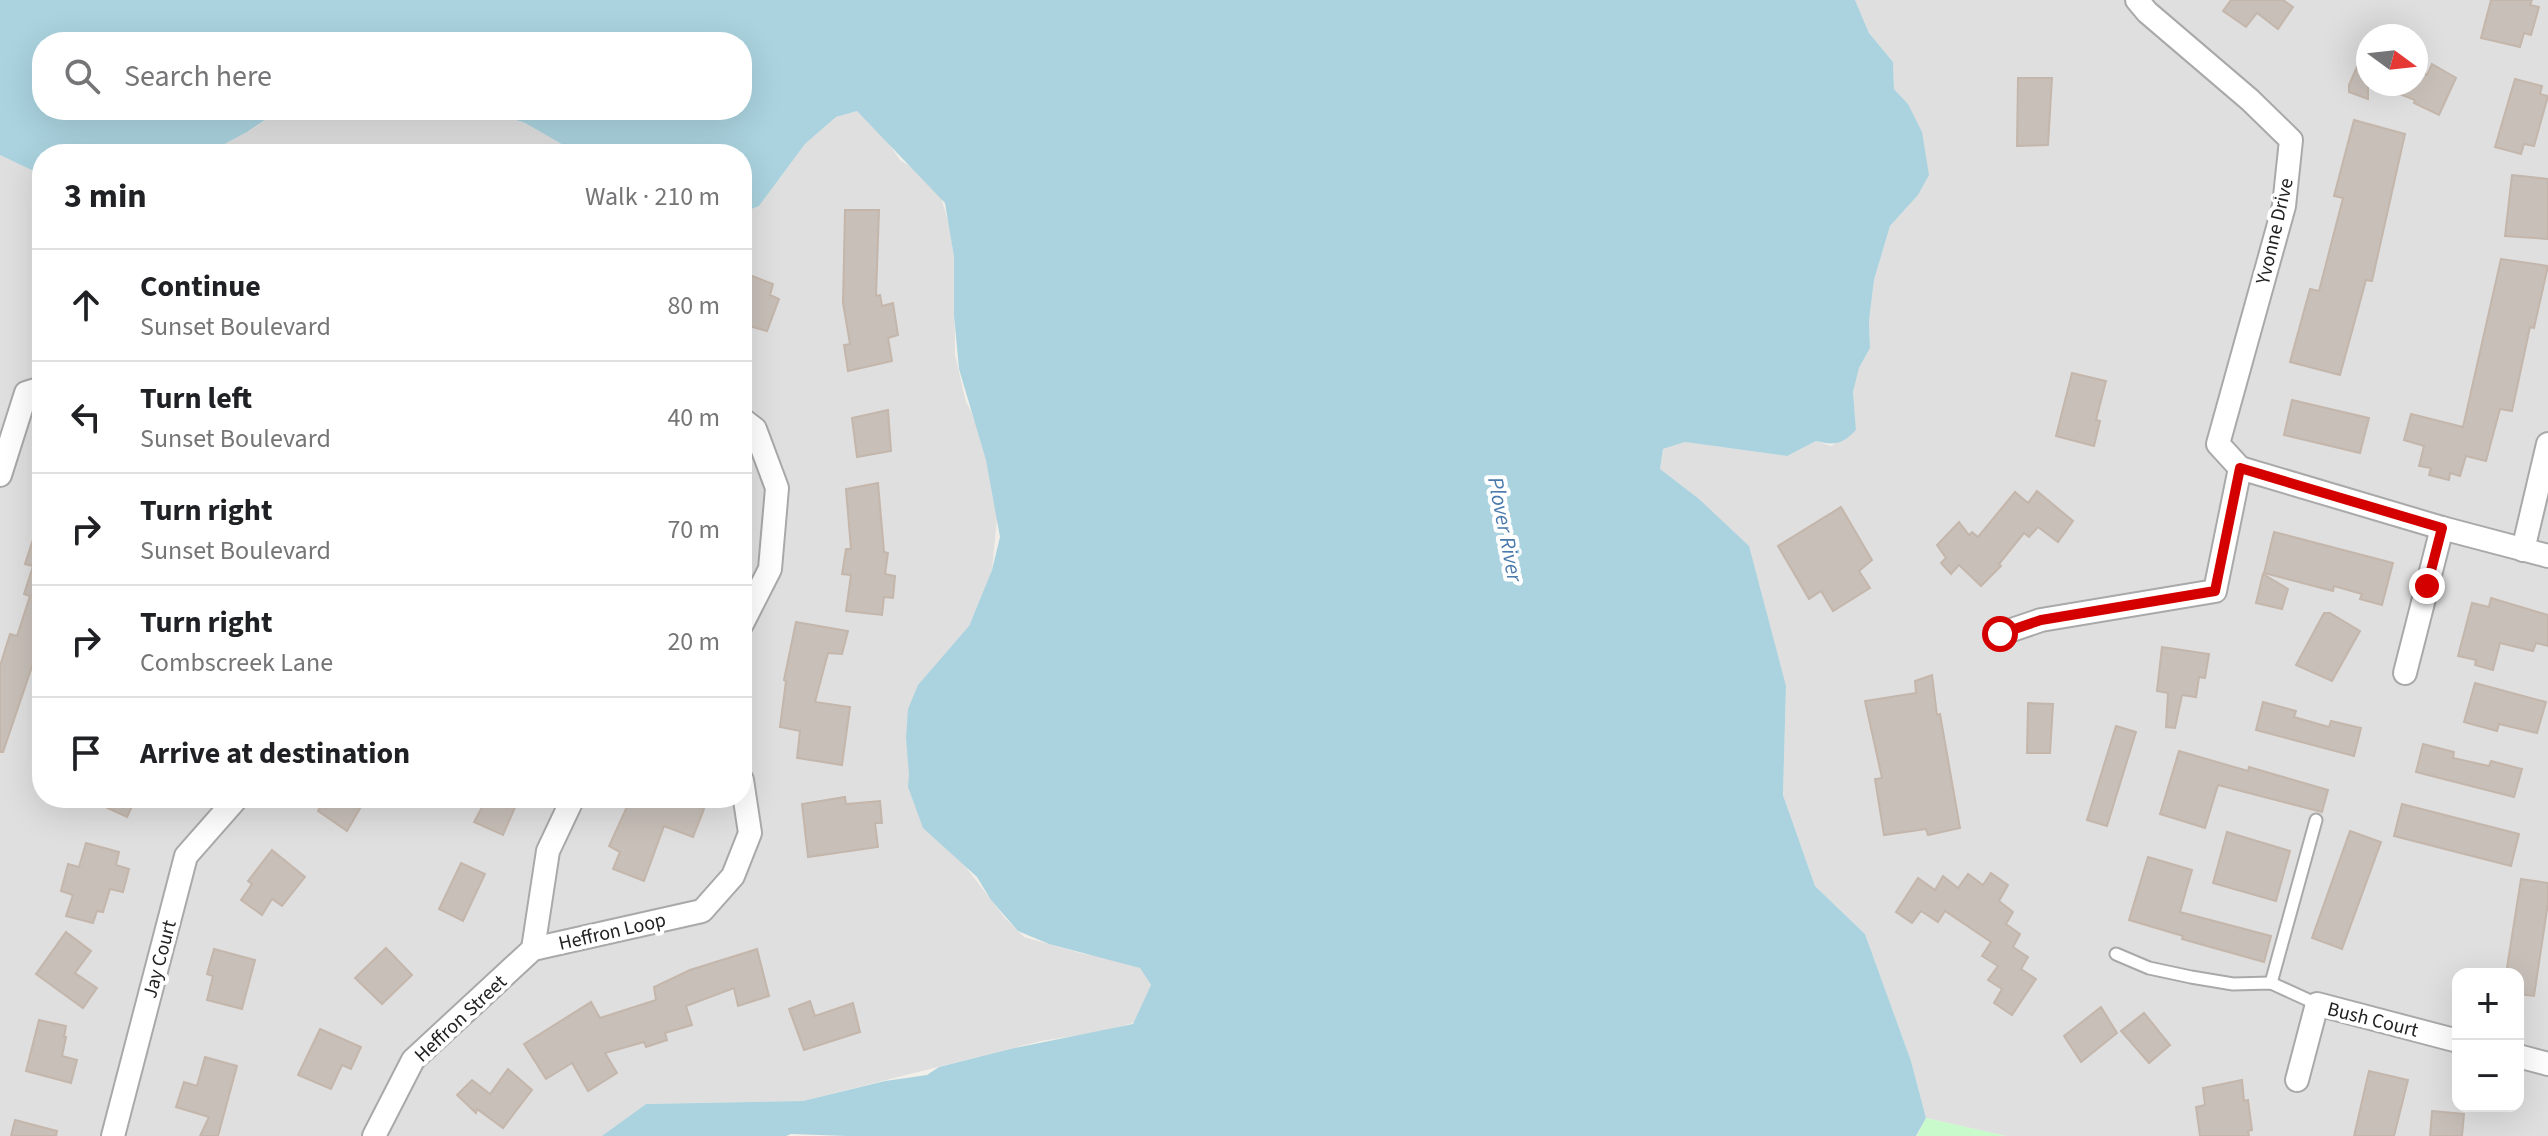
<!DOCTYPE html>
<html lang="en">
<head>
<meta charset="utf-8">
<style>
  :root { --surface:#fff; --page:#f6f6f6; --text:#202124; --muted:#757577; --line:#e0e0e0 }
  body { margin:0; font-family:"Source Sans 3",sans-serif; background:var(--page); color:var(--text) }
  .controls { position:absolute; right:24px; bottom:24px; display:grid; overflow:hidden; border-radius:16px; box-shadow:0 8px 32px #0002 }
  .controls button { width:72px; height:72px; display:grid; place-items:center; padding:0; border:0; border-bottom:2px solid var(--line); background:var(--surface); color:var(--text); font:40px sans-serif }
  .compass { position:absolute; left:2356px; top:24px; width:72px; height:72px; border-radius:50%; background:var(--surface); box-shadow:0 8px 32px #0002; rotate:105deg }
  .stop { position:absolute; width:24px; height:24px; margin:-18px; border:6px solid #d40000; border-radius:50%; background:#fff }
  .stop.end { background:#d40000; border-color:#fff; box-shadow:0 2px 8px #0008 }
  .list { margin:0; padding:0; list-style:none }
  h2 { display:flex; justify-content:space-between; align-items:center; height:104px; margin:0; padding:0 32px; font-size:34px }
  h2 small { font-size:26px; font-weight:400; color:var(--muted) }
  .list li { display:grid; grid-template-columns:52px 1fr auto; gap:24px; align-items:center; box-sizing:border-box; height:112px; padding:0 32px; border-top:2px solid var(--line) }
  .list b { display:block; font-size:30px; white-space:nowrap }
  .list p { margin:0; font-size:26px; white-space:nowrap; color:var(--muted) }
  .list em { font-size:26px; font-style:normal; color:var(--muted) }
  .icon { flex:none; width:44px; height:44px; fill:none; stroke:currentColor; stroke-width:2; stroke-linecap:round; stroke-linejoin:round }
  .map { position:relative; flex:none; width:2548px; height:1136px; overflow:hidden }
  .search { position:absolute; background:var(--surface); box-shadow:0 8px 32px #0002; left:32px; top:32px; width:720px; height:88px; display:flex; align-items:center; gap:20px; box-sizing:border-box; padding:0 28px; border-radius:32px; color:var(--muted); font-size:30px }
  .panel { position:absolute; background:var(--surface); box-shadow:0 8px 32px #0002; left:32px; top:144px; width:720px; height:664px; border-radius:32px }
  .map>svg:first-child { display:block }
  .residential { fill:#e0dfdf; fill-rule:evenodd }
  .park { fill:#c8facc }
  .water { fill:#aad3df }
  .building { fill:#c7bfb8; stroke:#c4b6ab; stroke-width:2 }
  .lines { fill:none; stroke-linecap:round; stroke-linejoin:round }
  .lane-casing { stroke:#a9a9a9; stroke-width:15 }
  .street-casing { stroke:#a9a9a9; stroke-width:26 }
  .lane { stroke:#fff; stroke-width:11 }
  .street { stroke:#fff; stroke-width:22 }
  .route { stroke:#d40000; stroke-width:10 }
  .labels { text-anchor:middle; stroke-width:8; stroke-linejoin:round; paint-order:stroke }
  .street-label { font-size:20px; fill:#222; stroke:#fff }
  .water-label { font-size:22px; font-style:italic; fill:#4a7aab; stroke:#fff }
</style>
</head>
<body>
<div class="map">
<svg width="2548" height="1136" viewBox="0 0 2548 1136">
  <rect width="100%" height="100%" fill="#f2efe9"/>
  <g class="residential">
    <path d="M1855 0H2548V1136H2006L1926 1118 1911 1061 1865 934 1815 886 1783 795 1786 686 1660 469 1663 449 1685 442 1787 456 1816 441 1831 446 1856 430 1853 392 1859 368 1870 348 1869 321 1874 280 1890 226 1918 195 1908 104 1894 89 1893 62 1869 33ZM2368 36H2416V84H2368ZM2458 974H2518V1106H2458Z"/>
    <path d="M280 110H487L525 123 579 154H206L251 130Z"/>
    <path d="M857 111 871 117 900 160 925 176 938 187 949 224 954 257 955 355 966 402 990 447 997 519 992 570 969 626 929 819 1005 918 1024 937 1084 954 1118 959 1140 968 1151 985 1147 999 1133 1023 1099 1032 1041 1041 803 1101 646 1104 603 1136H0V155L42 174V798H742V213L759 206 805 144 836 117Z"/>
  </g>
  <path class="park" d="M1926 1118 2006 1136H1917Z"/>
  <path class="water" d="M0 0H1855L1869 33 1893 62 1894 89 1908 104 1922 132 1929 175 1918 195 1890 226 1874 280 1869 321 1870 348 1859 368 1853 392 1856 430C1843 444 1834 446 1816 441L1787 456 1685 442 1663 449 1660 469 1699 499 1749 546 1786 686 1783 795 1815 886 1865 934 1911 1061 1926 1118 1916 1136H847L791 1134 786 1136H602L646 1104 803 1101 885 1081 927 1075 939 1067 1010 1049 1133 1024 1151 985 1140 968 1049 944 1018 931 991 900 977 877 923 828 908 787 909 774 906 738 908 709 918 685 969 626 992 570 1000 537 986 460 959 369 954 315V257L945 203 857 111 836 117 805 144 759 206 742 213V154H579L525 123 487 110H742V42H42V110H280L247 132 206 154H42V174L38 173 0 155Z"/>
  <g class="building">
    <path d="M2231 0H2283L2293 7 2278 29 2257 13 2246 27 2223 11Z"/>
    <path d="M2491 0H2532L2530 5 2539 7 2531 35 2524 33 2520 47 2481 38Z"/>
    <path d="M2368 42V99L2349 92V85Z"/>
    <path d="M2432 64 2456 78 2439 115 2414 103 2415 100 2377 85 2416 84V70L2427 75Z"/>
    <path d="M2018 78H2052L2048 145 2017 146Z"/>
    <path d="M2515 79 2542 86 2540 94 2548 96 2534 146 2524 144 2521 154 2495 147Z"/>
    <path d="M2354 120 2405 134 2372 281 2366 280 2340 375 2290 362 2310 289 2319 291 2343 198 2334 196Z"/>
    <path d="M2512 175 2548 179V239L2505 236Z"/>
    <path d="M845 210H879L876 296 880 295 882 306 893 303 898 335 888 338 892 361 848 371 844 345 850 344 843 303Z"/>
    <path d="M2501 259 2548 266 2534 328 2530 327 2512 411 2500 409 2486 461 2466 456 2460 476 2450 473 2449 480 2429 475 2431 468 2419 466 2424 446 2404 440 2411 414 2463 427Z"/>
    <path d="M742 272 773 284 770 295 779 299 767 331 742 324Z"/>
    <path d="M2072 373 2106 381 2096 420 2100 421 2094 446 2056 436Z"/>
    <path d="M2292 400 2369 418 2360 453 2284 435Z"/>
    <path d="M888 410 891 451 857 457 852 418Z"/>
    <path d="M878 483 884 552 888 553 885 574 895 576 893 598 884 597 882 615 846 611 851 575 842 574 846 549H851L846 489Z"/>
    <path d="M2037 491 2073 521 2058 542 2038 527 2029 537 2024 533 1999 564 2001 566 1981 586 1959 565 1951 574 1941 563 1946 558 1937 545 1959 522 1969 535 1972 532 1978 537 2015 492 2028 503Z"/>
    <path d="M1841 507 1872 560 1859 571 1870 588 1833 611 1821 591 1809 599 1778 546Z"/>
    <path d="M39 521 42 522V637L3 752H0V666L10 634 17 636 30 596 24 594 33 566 25 564Z"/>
    <path d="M2274 532 2393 563 2382 605 2360 599 2362 594 2334 586 2333 591 2264 573Z"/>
    <path d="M2263 574 2288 589 2282 609 2256 603Z"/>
    <path d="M2491 598 2548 615V646L2536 643 2533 651 2500 643 2493 670 2475 665 2476 660 2458 656 2472 603 2489 607Z"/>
    <path d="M2324 613H2330L2360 631 2332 681 2296 665Z"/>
    <path d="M796 622 848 631 842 654 828 653 815 702 850 707 842 765 797 758 800 731 780 727 786 681 784 680Z"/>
    <path d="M2162 647 2209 654 2205 678 2199 677 2196 697 2182 695 2175 728 2166 727 2168 693 2157 691Z"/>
    <path d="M1932 675 1937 715 1940 714 1960 828 1928 835 1926 829 1884 835 1875 779 1882 778 1865 701 1916 693 1915 681Z"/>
    <path d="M2475 683 2546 702 2537 733 2499 724 2497 731 2464 722Z"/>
    <path d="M2263 702 2296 711 2294 717 2329 727 2331 721 2361 728 2354 756 2256 730Z"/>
    <path d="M2028 703 2053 704 2050 753H2027Z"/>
    <path d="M2116 726 2136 732 2107 826 2087 820Z"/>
    <path d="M2423 744 2454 752 2453 758 2489 766 2491 761 2522 769 2514 797 2416 772Z"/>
    <path d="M2179 751 2248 771 2249 767 2328 790 2322 812 2218 785 2205 828 2160 814Z"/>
    <path d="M845 797 846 804 880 801 882 823H875L878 847 808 857 802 804Z"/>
    <path d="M86 798H136L127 817Z"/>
    <path d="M325 798H366L347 831 318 811Z"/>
    <path d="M487 798H519L503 835 474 822Z"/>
    <path d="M631 798H675L704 809 693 837 664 826 644 881 613 869 620 852 609 846Z"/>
    <path d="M2402 804 2519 834 2511 866 2394 836Z"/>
    <path d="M2350 831 2381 842 2342 949 2312 938Z"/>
    <path d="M2227 832 2290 851 2276 901 2213 883Z"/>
    <path d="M86 843 119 852 116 865 129 869 123 892 110 889 103 912 97 911 93 923 66 916 73 895 61 891 68 864 79 867Z"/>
    <path d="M272 850 305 877 282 906 272 899 262 915 241 900 252 884 248 881Z"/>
    <path d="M2148 857 2192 870 2180 912 2271 936 2264 962 2182 939 2183 936 2129 920Z"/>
    <path d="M461 863 485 874 463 921 439 909Z"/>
    <path d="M1991 873 2008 885 1999 901 2013 912 2006 924 2020 934 2013 947 2028 957 2021 969 2036 979 2012 1015 1994 1003 2002 989 1988 980 1998 966 1982 956 1991 942 1945 911 1938 922 1921 911 1912 923 1896 912 1918 878 1935 890 1943 876 1958 888 1968 874 1983 885Z"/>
    <path d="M2521 879 2548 883V903L2534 996 2518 994V974H2506Z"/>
    <path d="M66 932 91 951 75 973 97 988 83 1008 36 974Z"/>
    <path d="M386 948 412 975 382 1004 355 978Z"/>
    <path d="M214 949 255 960 242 1009 207 1000 213 976 207 974Z"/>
    <path d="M757 949 769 996 738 1006 734 988 686 1006 692 1025 665 1033 667 1040 646 1047 644 1042 605 1053 617 1073 588 1091 572 1063 546 1079 524 1044 591 1002 600 1018 656 1000 654 987 690 970Z"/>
    <path d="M810 1001 815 1016 853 1003 860 1032 804 1050 789 1009Z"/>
    <path d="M2101 1007 2117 1033 2081 1062 2064 1036Z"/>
    <path d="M2144 1013 2170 1045 2149 1063 2121 1031Z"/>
    <path d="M39 1020 66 1026 64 1037H66L62 1056 77 1060 71 1083 26 1071Z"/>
    <path d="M320 1029 361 1047 351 1069 342 1065 331 1089 298 1075Z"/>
    <path d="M205 1057 237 1066 218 1136H200L209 1117 176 1107 184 1082 197 1086Z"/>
    <path d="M508 1069 532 1090 503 1128 477 1109 476 1113 457 1095 472 1080 490 1094Z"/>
    <path d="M2369 1071 2408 1080 2394 1136H2354Z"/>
    <path d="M2242 1080 2244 1101 2248 1100 2252 1130 2248 1131 2249 1136H2200L2196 1107 2205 1105 2203 1088Z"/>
    <path d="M2432 1111 2464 1114 2462 1136H2430Z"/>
    <path d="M15 1120 57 1131 56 1136H11Z"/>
  </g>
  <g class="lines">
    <g class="lane-casing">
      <g id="lane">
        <path d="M2116 954 2149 968 2191 977 2233 984 2271 983 2317 1004"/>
        <path d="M2271 983 2316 820"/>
      </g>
    </g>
    <g class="street-casing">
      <g id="street">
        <path d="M2137 0 2147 12 2250 100 2291 140 2284 206 2218 444 2240 468"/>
        <path d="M742 419 755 429 777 488 770 569 742 624"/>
        <path d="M0 475 26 393 42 388"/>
        <path d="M2523 550 2548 444"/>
        <path d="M2000 634 2041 620 2215 591 2240 468 2442 528 2548 556"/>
        <path d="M2405 673 2442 528"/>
        <path d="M533 949 548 851 573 798"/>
        <path d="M2518 1056 2548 1064"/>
        <path d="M2297 1080 2317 1004 2458 1041"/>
        <path d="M113 1136 186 856 237 798"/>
        <path d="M374 1136 413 1060 533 949 702 911 733 876 750 833 742 780"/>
      </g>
    </g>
    <use href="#lane" class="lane"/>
    <use href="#street" class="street"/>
  </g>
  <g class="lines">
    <path class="route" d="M2000 634 2041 620 2215 591 2240 468 2442 528 2427 586"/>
  </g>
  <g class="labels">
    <g class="street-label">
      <text transform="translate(2274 231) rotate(-77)" y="7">Yvonne Drive</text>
      <text transform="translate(612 931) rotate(-13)" y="7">Heffron Loop</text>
      <text transform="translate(159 959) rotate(-75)" y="7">Jay Court</text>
      <text transform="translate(460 1018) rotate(-43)" y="7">Heffron Street</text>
      <text transform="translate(2373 1019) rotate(14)" y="7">Bush Court</text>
    </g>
    <g class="water-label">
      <text transform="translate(1506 529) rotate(79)" y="8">Plover River</text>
    </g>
  </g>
</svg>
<div class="controls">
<button>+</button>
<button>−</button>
</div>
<svg class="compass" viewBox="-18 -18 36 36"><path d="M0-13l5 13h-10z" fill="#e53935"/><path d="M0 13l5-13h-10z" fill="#757577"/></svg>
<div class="stop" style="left:2000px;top:634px"></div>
<div class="stop end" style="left:2427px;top:586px"></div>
<div class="search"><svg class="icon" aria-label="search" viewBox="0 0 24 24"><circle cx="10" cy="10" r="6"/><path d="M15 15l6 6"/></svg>Search here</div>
<section class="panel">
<h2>3 min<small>Walk · 210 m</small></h2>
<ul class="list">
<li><svg class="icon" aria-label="ahead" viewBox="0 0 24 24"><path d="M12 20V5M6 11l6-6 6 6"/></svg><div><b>Continue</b><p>Sunset Boulevard</p></div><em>80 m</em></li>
<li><svg class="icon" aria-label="left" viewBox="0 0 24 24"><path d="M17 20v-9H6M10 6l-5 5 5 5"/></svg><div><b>Turn left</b><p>Sunset Boulevard</p></div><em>40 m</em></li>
<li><svg class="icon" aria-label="right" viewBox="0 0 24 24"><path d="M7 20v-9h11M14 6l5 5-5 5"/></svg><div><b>Turn right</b><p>Sunset Boulevard</p></div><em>70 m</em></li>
<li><svg class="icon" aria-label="right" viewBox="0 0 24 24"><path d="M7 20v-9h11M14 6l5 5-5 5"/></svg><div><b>Turn right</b><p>Combscreek Lane</p></div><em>20 m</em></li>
<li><svg class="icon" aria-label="arrive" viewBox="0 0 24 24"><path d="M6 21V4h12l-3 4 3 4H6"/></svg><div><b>Arrive at destination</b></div></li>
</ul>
</section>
</div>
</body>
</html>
